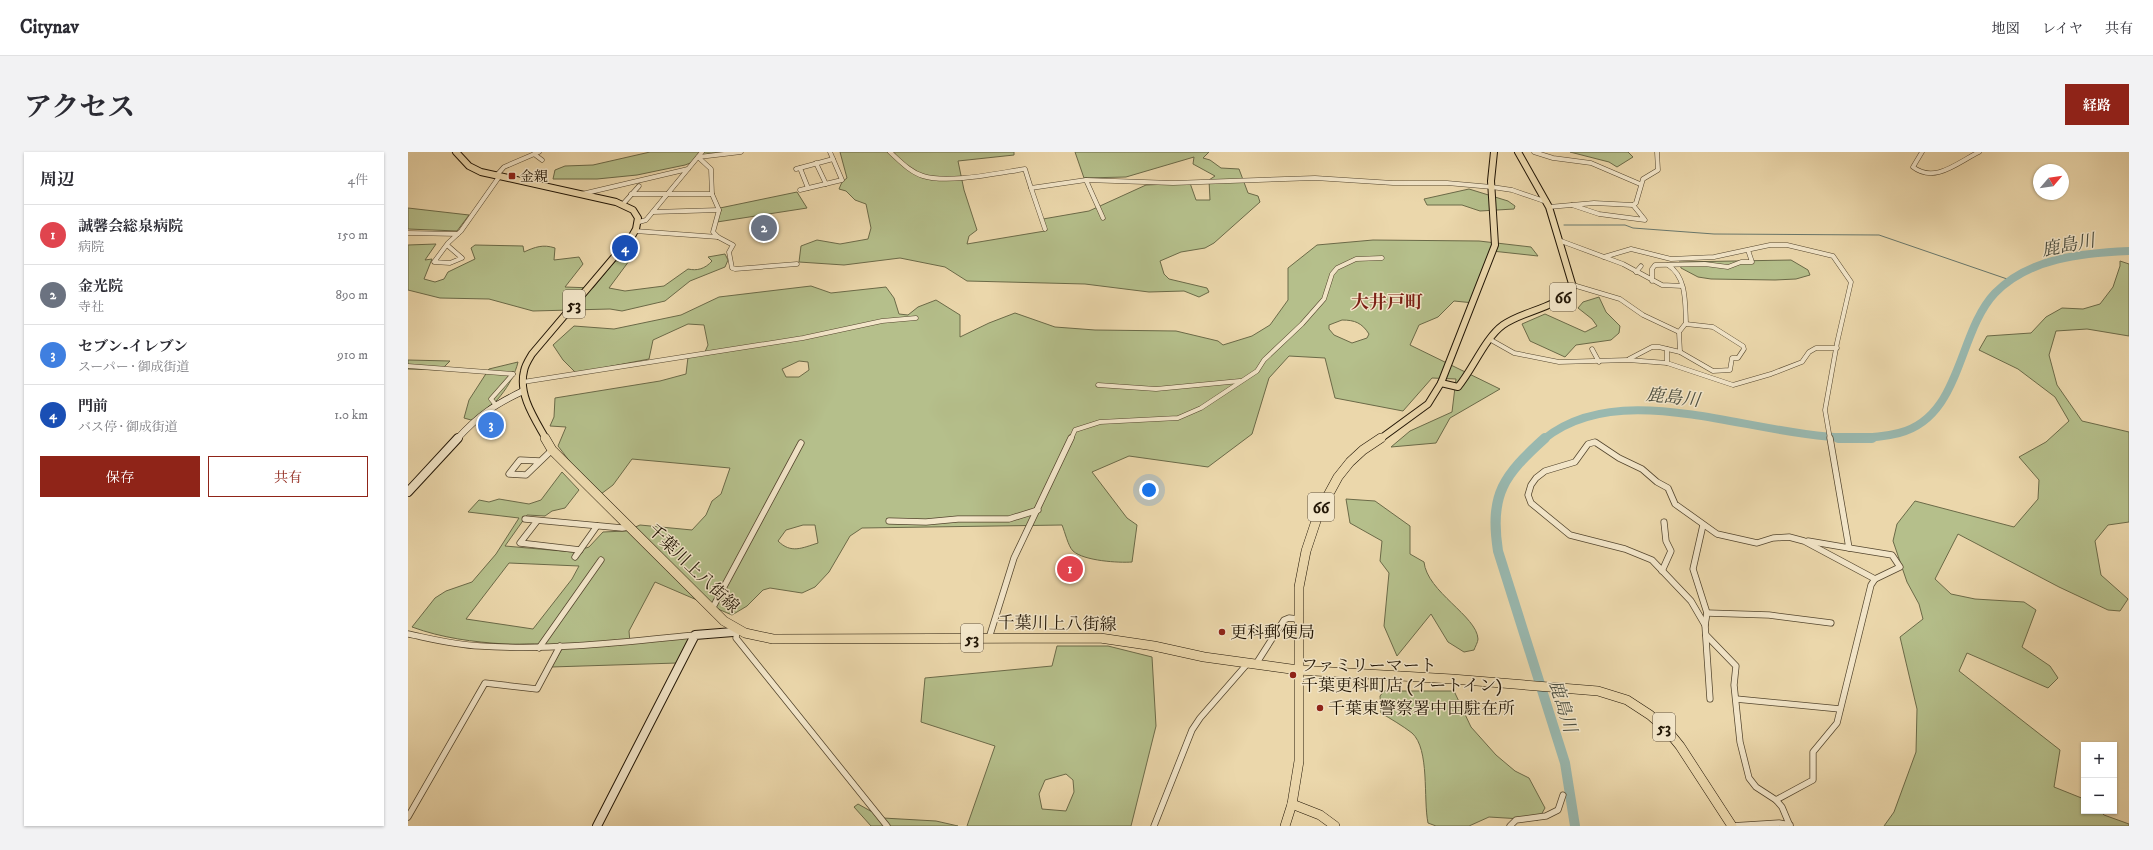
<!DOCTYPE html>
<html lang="ja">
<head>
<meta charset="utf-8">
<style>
  :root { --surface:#fff; --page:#f2f2f3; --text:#2b2b33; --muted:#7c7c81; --line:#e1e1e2; --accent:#8f2418 }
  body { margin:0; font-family:"IM FELL DW Pica","Noto Serif JP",serif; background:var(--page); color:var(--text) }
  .controls { position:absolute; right:12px; bottom:12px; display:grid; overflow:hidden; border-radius:0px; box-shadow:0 1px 3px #0004 }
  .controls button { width:36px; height:36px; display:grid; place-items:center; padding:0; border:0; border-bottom:1px solid var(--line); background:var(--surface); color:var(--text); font:20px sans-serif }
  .compass { position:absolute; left:1625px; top:12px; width:36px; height:36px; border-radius:50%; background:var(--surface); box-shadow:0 1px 3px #0004; rotate:61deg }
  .you { position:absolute; left:741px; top:338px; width:14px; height:14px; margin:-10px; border:3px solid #fff; border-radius:50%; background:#1a73e8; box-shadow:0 0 0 6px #1a73e833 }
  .badge { display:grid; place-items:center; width:26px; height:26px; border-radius:50%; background:var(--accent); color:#fff; font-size:13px; font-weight:700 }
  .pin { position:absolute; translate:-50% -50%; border:2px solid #fff; box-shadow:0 1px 4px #0006 }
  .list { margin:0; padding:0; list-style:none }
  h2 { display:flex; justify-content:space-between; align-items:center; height:52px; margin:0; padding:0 16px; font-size:17px }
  h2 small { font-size:13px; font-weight:400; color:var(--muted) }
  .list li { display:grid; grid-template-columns:26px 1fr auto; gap:12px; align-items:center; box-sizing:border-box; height:60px; padding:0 16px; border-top:1px solid var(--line) }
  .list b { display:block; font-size:15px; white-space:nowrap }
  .list p { margin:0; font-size:13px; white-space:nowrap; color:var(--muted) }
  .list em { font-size:13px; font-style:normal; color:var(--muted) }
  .actions { display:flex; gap:8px; padding:12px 16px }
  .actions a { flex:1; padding:9px 0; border:1px solid var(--accent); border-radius:0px; text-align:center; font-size:14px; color:var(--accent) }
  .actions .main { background:var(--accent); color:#fff }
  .map { position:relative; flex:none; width:1721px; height:674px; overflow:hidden; border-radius:0px }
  header { display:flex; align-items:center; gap:24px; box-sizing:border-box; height:56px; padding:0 20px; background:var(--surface); border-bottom:1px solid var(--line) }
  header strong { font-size:19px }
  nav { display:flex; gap:22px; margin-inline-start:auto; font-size:14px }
  .intro { display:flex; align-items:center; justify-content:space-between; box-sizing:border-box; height:96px; padding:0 24px }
  h1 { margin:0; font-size:28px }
  .button { padding:10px 18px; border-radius:0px; background:var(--accent); color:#fff; font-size:14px; font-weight:700 }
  main { display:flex; gap:24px; padding:0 24px }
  aside { flex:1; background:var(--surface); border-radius:0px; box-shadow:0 1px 3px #0004 }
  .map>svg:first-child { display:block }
  .green { fill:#b5bf8b; stroke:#6b6a48; fill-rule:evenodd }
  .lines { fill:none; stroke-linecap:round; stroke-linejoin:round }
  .stream { stroke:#69776b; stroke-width:1 }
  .river-far1 { stroke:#99b8af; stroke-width:8 }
  .river { stroke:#99b8af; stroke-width:10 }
  .street-far1-casing { stroke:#54462e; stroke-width:5 }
  .street-casing { stroke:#54462e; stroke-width:7 }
  .secondary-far1-casing { stroke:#211505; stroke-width:7 }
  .secondary-casing { stroke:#211505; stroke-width:10 }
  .primary-far1-casing { stroke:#211505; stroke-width:8 }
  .primary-casing { stroke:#211505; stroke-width:10 }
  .street-far1 { stroke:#f2e5c8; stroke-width:4 }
  .street { stroke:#f2e5c8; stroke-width:5.5 }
  .secondary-far1 { stroke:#f2e5c8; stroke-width:6 }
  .secondary { stroke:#f2e5c8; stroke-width:8 }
  .primary-far1 { stroke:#ebd7ab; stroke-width:6 }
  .primary { stroke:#ebd7ab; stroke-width:9 }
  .poi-dot { fill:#8f2418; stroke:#f2e5c8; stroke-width:1.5 }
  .labels { text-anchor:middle; stroke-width:3; stroke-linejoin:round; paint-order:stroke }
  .far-poi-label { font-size:14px; fill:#211505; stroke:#f2e5c8; text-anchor:start }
  .shield { fill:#f2e5c8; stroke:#605340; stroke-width:1 }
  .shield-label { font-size:16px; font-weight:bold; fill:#211505 }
  .street-label { font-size:17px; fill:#211505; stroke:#f2e5c8 }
  .poi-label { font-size:17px; fill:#211505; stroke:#f2e5c8; text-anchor:start }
  .water-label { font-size:18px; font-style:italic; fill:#4b4e40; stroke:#f2e5c8 }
  .neighbourhood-label { font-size:18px; font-weight:bold; fill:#7a1f14; stroke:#f2e5c8 }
</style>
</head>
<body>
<header>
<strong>Citynav</strong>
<nav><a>地図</a><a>レイヤ</a><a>共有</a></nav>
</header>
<div class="intro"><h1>アクセス</h1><a class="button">経路</a></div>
<main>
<aside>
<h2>周辺<small>4件</small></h2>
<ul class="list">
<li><span class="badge" style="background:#e0444e">1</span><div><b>誠馨会総泉病院</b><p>病院</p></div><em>150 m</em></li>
<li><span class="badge" style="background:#6b7280">2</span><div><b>金光院</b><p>寺社</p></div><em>890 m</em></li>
<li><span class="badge" style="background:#3f7fe0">3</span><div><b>セブン-イレブン</b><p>スーパー · 御成街道</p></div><em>910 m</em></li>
<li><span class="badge" style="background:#1a4fb4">4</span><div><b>門前</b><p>バス停 · 御成街道</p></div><em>1.0 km</em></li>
</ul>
<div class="actions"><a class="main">保存</a><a>共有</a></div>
</aside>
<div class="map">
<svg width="1721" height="674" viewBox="0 0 1721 674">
  <rect width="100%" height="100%" fill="#ebd7ab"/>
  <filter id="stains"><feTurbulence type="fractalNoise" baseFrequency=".005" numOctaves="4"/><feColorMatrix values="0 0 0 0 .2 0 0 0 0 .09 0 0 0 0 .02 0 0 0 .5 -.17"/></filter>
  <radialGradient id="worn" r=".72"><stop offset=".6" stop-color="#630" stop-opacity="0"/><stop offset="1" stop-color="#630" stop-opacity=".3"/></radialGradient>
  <g class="green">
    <path d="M242 0H326L300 2 293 7 277 13 229 23 189 27H145L147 18 157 14 185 13Z"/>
    <path d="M432 0H606V3L550 9 556 38 569 78 561 84 559 92 637 79 635 67 681 59 738 33 782 31 788 48H802L801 28 807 24 785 12 786 5 718 25 676 26 667 0H801L795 6 802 8 813 16 831 17 840 41 850 44 852 50 806 91 797 96 773 100 752 109 756 122 761 127 799 136 801 140 791 145 776 139 741 140 677 132 559 129 537 115 492 106 436 113 391 110 393 94 409 88 432 92 460 87 463 76 458 52 447 48 438 39 431 37 434 30 439 26Z"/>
    <path d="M1162 0H1220L1225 5 1209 15 1201 10Z"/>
    <path d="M1061 37 1100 49 1107 54 1106 57 1072 59 1054 53H1019L1016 47Z"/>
    <path d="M389 40 399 56 309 70 312 56Z"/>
    <path d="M0 56 61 63 49 79 0 77Z"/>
    <path d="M965 88 1071 89 1123 95 1130 104 1084 99 1073 121 1066 151 1046 149 1030 165 1011 173 1002 193 1092 237 1042 266 1028 291 983 295 1002 279 1044 260 1048 227 1024 226 995 259 927 246 917 206 881 204 861 226 844 282 800 315 721 304 684 320 719 366 729 373 724 410C711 411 676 409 665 399 660 394 657 380 654 373L454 376 442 384 421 420 407 435 394 441 362 436 355 438 339 454 324 463 247 430 221 479 222 491 283 486 269 511 143 515 154 497C137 489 116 493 97 492 65 490 34 486 4 475L27 446 38 439 64 430 88 402 111 366 60 360 71 348 81 350 91 347 121 352 133 348 154 320 171 338 157 356 144 359 137 364 119 363 97 394 165 400 181 395 195 380 218 379 232 373 284 378 298 363 304 349 313 342 322 316 224 307 205 333 193 342 166 315 150 294 158 275 142 274 146 265 147 246 252 229 278 222 280 205 296 202 300 193 296 173 280 172 245 188 241 207 168 221 155 208 145 193 166 174 206 177 273 163 311 145 403 134 423 141 478 135 486 146 491 162 500 163 510 155 528 148 552 163V185L581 171 607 161 647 175 687 178 768 179 810 189 815 193 844 184 862 173 880 148V116L909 93ZM934 168C947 168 954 171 961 182L959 186 944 191 926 183 921 177V173ZM391 209 400 210 401 218 391 225H378L374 217ZM395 373H407L410 391C394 396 383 402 370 389L378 378ZM101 411 171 414 164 427 125 477 58 467Z"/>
    <path d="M28 92 17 108 24 107 16 127 27 130 36 127 40 120 67 107 63 96 67 93 115 94 116 100C127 95 135 92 147 96L146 108 171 105 175 112 157 135 185 136 207 109H221L201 136 217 139 256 134 280 117C289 119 297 117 304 109L300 105 317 102 320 108 317 115 282 129 257 149 214 159 202 157 125 159 81 147 32 146 0 138V93Z"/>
    <path d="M1383 108 1400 118 1402 123 1388 127 1367 128 1303 127 1290 125 1273 116 1271 110Z"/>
    <path d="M1712 109 1721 112V184L1679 177 1648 179 1641 203 1649 233 1674 269 1721 280V370L1700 373 1687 389 1693 423 1720 447 1712 459 1700 458 1651 435 1550 382 1527 427 1543 442 1567 447 1616 450 1628 458 1614 495 1642 514 1650 526 1640 536 1559 501 1551 519 1652 598 1646 635 1676 647V659H1692L1696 663 1721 672V674H1476L1486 660 1508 600 1509 557 1492 485 1515 467 1511 452 1499 430 1485 389 1489 372 1507 349 1606 375 1630 347 1631 328 1611 305 1638 290 1661 269 1647 245 1610 217 1571 198 1579 184 1623 181 1638 165 1654 156 1675 157 1692 152 1705 135 1712 114Z"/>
    <path d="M1191 145 1198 160 1212 174 1211 181 1203 188 1168 193 1157 205 1122 189 1114 172 1137 162 1177 180 1189 174 1184 167 1170 156 1175 150Z"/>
    <path d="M0 208 42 209 33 218 0 217Z"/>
    <path d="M110 210C105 232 84 259 63 268L56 266 61 248 81 217Z"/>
    <path d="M938 347 967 349 1002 374V402L1016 410C1019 440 1069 464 1070 487 1070 490 1067 495 1066 498L1056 500 1040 490 1023 462 989 504 976 474 981 421 972 409 974 389 942 371Z"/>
    <path d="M649 494H700L744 505 748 574 723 674H559L587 594 513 570 517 526 644 514ZM658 622 665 628 666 640 658 659 634 657 631 642 637 628Z"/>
    <path d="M976 539H1046L1063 575 1088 603 1107 619 1121 626 1137 656 1130 668 1081 665 1061 674H1028L1020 671C1015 647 1022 597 1004 581 995 574 983 567 973 561L972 544Z"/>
    <path d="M450 652 475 666 528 669 550 674H463L446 655Z"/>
  </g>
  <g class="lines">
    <path class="stream" d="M1156 73H1217L1225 76 1306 82 1471 83 1602 128"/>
    <path class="river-far1" d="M1136 287C1227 213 1385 308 1491 281 1554 265 1549 181 1587 141 1621 106 1674 101 1721 99"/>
    <g class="river">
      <path d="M1137 286C1096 323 1081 342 1090 399L1157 611 1167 674"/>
      <path d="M1430 286H1464"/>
    </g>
    <g class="street-far1-casing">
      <g id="street-far1">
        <path d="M482 0C492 9 502 20 515 24 540 32 590 21 617 17L623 36 678 28 765 31 907 26 985 31H1039L1084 35 1104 38 1139 50"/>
        <path d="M1126 0 1145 6 1183 11 1232 32"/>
        <path d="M1514 0 1505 15C1527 32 1550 10 1571 0"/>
        <path d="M126 2 134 8"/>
        <path d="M290 5 303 17 304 42 311 58 305 80 310 85"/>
        <path d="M291 5 333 0"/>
        <path d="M408 11 418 32"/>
        <path d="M392 16 400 36"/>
        <path d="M388 17 425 7"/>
        <path d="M88 24 96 15 131 0"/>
        <path d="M678 28 695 66"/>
        <path d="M623 36 637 77"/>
        <path d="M392 38 434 28 422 0"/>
        <path d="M174 42 280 17"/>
        <path d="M223 42H304"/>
        <path d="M215 52 231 34"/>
        <path d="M1164 53 1191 62 1237 68 1225 53"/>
        <path d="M1141 55 1186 51 1225 53 1228 51 1235 27 1250 18 1249 0"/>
        <path d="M245 60 311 58"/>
        <path d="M231 70 238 68 294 0"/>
        <path d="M227 79 310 85 325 93 321 100 324 116 327 117 389 112"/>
        <path d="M0 81 50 82"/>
        <path d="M1153 89 1215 112 1254 133 1274 134"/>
        <path d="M39 93 54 106 42 111 26 110 40 91 53 79 91 25"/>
        <path d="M1196 105 1223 97 1263 107 1306 105 1362 93H1379L1425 104 1443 130 1429 191 1417 258 1422 287"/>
        <path d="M1260 113C1279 125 1277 151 1278 171L1271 180 1272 200"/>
        <path d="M1228 120 1233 114"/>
        <path d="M1244 129V117L1247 113 1297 112 1320 115 1333 110H1344L1340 98"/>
        <path d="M1165 133 1212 147 1235 163 1271 180"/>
        <path d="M1083 188 1106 201 1151 210 1220 208 1259 211 1325 233 1363 222 1394 210 1401 200 1408 196H1429"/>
        <path d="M1184 197 1191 210"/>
        <path d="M1259 197V211"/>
        <path d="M1221 207 1244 195H1251L1272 200 1305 219 1322 218 1324 206H1330L1336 197 1335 194 1305 175 1278 172"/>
        <path d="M0 214 105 222"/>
        <path d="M115 230 395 186 474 169 508 166"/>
        <path d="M690 233 748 237 832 229"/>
        <path d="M87 252 83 247 105 222"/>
        <path d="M663 287 667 278 692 270 770 266 793 256 849 219 856 208 894 172 916 147 924 122 929 116 948 107 974 106"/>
      </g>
    </g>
    <g class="street-casing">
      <g id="street">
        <path d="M132 309 112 308 101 322 118 323 144 298"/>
        <path d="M117 367 214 376 221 375"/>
        <path d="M129 369 112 391 172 398"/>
        <path d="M481 369 518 370 550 367H601L630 358"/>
        <path d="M1295 373 1285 417 1299 461 1297 473 1302 547"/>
        <path d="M1400 389 1441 396 1422 286"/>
        <path d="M167 405 189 374"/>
        <path d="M1254 419 1263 399 1258 389 1256 370"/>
        <path d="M304 457 393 291"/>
        <path d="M1299 461 1361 463 1423 471"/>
        <path d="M1297 473 1283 449 1244 408 1217 397 1162 383 1123 351 1120 343 1123 333 1128 326 1137 319 1167 310 1180 292 1187 290 1211 306 1234 317 1249 330 1260 336 1267 352 1309 382 1349 391 1365 386 1381 385 1396 389 1467 427"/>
        <path d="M329 478 328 486 479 674"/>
        <path d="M0 482C24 487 47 493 72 494 144 499 216 490 287 483"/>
        <path d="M1298 483 1328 514 1326 533 1332 590 1341 626 1348 635 1368 648 1374 655 1382 674"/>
        <path d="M581 486 606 406 663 286"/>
        <path d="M131 496 193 408"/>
        <path d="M848 512 876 468 881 466 890 467"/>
        <path d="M1328 547 1432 557"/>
        <path d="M1368 648 1405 628V600L1429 571 1463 433 1467 427 1492 415 1484 403 1441 396"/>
        <path d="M0 665 77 531 129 537 152 494"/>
        <path d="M746 674 784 578 792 566 840 511"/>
        <path d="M1102 674 1108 668 1138 664 1150 658 1155 643"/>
        <path d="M1323 674 1371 671 1382 673"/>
      </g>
    </g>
    <g class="secondary-far1-casing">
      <path id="secondary-far1" d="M49 287C71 263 86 253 115 239"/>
    </g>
    <g class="secondary-casing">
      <g id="secondary">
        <path d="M0 340 50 286"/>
        <path d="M189 674 287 483 325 480 329 478"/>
      </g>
    </g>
    <g class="primary-far1-casing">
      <g id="primary-far1">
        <path d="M48 0 61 14 73 20 208 50 225 58 230 66 228 77 224 84 124 202C121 207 117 213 116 219 110 243 127 267 138 287"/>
        <path d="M1033 231 1050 235C1065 217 1077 186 1095 173 1118 157 1147 158 1165 135L1141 55 1110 0"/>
        <path d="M972 287 1020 252 1033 231 1087 93 1083 29 1086 0"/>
      </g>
    </g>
    <g class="primary-casing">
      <g id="primary">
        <path d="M137 286 144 298 316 469 337 481 365 487 692 486 746 494 796 505 890 518 1044 527 1190 539 1219 548 1242 563 1259 578 1272 594 1324 674"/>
        <path d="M884 652 912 663 927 674"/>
        <path d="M877 674 884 652 891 609V435L898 399 911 360 930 325 942 310 955 298 973 286"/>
      </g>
    </g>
    <use href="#street-far1" class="street-far1"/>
    <use href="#street" class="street"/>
    <use href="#secondary-far1" class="secondary-far1"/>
    <use href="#secondary" class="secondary"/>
    <use href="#primary-far1" class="primary-far1"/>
    <use href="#primary" class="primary"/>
  </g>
  <g class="poi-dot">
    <rect x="100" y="20" width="8" height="8" rx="2"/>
    <circle cx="814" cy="480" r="4"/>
    <circle cx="885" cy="523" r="4"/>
    <circle cx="912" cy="556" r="4"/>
  </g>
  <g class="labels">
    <g class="far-poi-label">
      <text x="112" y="29">金親</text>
    </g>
    <g class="shield">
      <rect x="1142" y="131" width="26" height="28" rx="3"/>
      <rect x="155" y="138" width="22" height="28" rx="3"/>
      <rect x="900" y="341" width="26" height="28" rx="3"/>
      <rect x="553" y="472" width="22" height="28" rx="3"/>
      <rect x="1245" y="561" width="22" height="28" rx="3"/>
    </g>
    <g class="shield-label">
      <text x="1155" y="151">66</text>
      <text x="166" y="158">53</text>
      <text x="913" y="361">66</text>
      <text x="564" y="492">53</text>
      <text x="1256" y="581">53</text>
    </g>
    <g class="street-label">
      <text transform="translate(286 416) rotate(44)" y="6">千葉川上八街線</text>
      <text transform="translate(649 471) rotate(1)" y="6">千葉川上八街線</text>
    </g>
    <g class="poi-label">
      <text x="822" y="486">更科郵便局</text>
      <text x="893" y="519">ファミリーマート<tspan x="893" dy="20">千葉更科町店 (イートイン)</tspan></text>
      <text x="920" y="562">千葉東警察署中田駐在所</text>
    </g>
    <g class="water-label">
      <text transform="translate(1660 93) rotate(-11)" y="6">鹿島川</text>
      <text transform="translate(1265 245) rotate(7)" y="6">鹿島川</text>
      <text transform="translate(1155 554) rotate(73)" y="6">鹿島川</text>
    </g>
    <g class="neighbourhood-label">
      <text x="979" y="156">大井戸町</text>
    </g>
  </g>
  <rect width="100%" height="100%" filter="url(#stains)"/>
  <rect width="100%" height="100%" fill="url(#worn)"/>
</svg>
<div class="controls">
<button>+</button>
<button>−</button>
</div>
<svg class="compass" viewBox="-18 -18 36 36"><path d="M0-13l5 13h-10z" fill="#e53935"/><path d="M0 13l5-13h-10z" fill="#7c7c81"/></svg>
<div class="you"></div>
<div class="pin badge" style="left:662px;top:417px;background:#e0444e">1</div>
<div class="pin badge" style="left:356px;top:76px;background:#6b7280">2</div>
<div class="pin badge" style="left:83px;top:273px;background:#3f7fe0">3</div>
<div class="pin badge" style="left:217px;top:96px;background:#1a4fb4">4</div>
</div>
</main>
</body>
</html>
